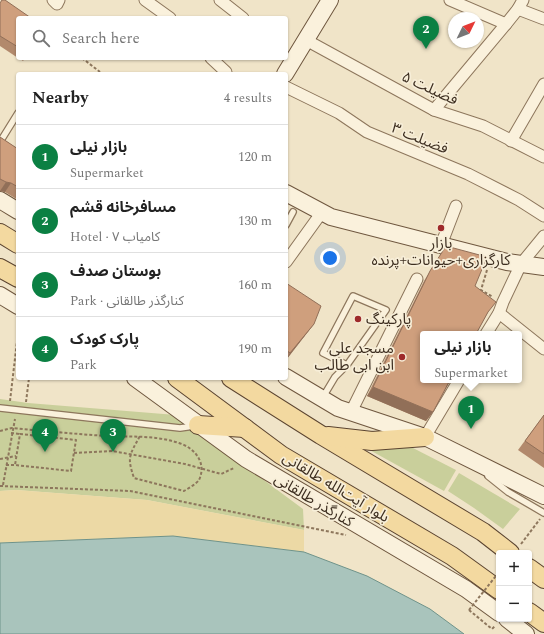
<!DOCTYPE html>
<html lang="en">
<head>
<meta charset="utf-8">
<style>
  :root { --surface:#fff; --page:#f6f6f6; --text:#222; --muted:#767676; --line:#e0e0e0; --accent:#0b8043 }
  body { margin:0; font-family:Spectral,"Noto Sans Arabic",serif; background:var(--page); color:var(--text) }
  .controls { position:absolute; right:12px; bottom:12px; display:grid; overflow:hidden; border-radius:4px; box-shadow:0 1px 3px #0004 }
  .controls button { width:36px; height:36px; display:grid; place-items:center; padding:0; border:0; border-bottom:1px solid var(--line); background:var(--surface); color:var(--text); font:20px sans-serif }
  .compass { position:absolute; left:448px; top:12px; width:36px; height:36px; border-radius:50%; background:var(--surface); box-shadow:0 1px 3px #0004; rotate:47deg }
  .you { position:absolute; left:330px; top:258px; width:14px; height:14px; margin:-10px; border:3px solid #fff; border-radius:50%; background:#1a73e8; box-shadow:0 0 0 6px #1a73e833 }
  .badge { display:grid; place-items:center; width:26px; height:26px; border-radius:50%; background:var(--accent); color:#fff; font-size:13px; font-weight:700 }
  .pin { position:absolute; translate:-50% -33px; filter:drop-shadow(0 1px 2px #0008) }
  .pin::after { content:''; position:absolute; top:21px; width:14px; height:12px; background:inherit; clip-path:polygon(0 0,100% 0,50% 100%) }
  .popup { position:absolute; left:420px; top:331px; width:102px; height:52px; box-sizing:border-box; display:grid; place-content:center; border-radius:4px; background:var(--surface); filter:drop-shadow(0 1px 3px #0005); font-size:13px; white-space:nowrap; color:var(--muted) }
  .popup b { font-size:15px; color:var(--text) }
  .popup::after { content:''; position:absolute; left:50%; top:100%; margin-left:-8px; border:8px solid transparent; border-top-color:var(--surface) }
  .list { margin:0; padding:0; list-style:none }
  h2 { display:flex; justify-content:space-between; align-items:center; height:52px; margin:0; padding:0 16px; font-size:17px }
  h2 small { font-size:13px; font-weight:400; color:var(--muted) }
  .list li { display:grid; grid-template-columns:26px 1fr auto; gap:12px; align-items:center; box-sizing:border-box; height:64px; padding:0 16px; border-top:1px solid var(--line) }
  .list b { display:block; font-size:15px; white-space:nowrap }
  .list p { margin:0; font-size:13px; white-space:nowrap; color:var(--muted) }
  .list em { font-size:13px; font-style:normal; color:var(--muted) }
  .icon { flex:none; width:22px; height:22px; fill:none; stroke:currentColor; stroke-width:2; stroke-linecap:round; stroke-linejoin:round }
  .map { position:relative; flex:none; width:544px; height:634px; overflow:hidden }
  .search { position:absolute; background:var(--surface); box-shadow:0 1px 3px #0004; left:16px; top:16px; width:272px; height:44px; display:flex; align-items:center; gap:10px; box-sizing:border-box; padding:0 14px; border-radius:4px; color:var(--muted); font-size:15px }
  .panel { position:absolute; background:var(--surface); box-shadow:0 1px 3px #0004; left:16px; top:72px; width:272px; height:308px; border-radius:4px }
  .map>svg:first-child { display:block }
  .green { fill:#c9cf9b }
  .sand { fill:#ecd9a5 }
  .water { fill:#a9c4bc; stroke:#6f938a }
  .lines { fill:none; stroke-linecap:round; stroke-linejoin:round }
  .lane-casing { stroke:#8d765c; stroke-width:8 }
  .street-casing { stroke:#8d765c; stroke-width:13 }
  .secondary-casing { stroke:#6f573f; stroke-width:18 }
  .primary-casing { stroke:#5b4430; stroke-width:20 }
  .path { stroke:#8d765c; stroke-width:2; stroke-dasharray:3 2; stroke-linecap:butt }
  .lane { stroke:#faf1dc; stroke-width:5.5 }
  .street { stroke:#faf1dc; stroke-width:11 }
  .secondary { stroke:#faf1dc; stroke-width:16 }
  .primary { stroke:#f3d9a0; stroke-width:18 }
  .path-bridge { stroke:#8d765c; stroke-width:2; stroke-dasharray:3 2; stroke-linecap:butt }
  .wall { fill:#b2896c }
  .shaded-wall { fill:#916f58 }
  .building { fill:#cf9f7d; stroke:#916f58 }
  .poi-dot { fill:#9e2a2b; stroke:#f7eed8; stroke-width:1.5 }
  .labels { text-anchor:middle; stroke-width:3.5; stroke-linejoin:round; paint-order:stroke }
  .street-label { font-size:15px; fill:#3d2e20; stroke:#f7eed8 }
  .poi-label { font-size:15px; fill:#3d2e20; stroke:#f7eed8 }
</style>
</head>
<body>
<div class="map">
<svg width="544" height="634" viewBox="0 0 544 634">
  <rect width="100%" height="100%" fill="#f0e4c8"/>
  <g class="green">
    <path d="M0 399 28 403 176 415 303 509 304 530 147 500 16 490 0 491Z"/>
    <path d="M366 448H413L456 470 444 491Z"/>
    <path d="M459 473 520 509 503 529 474 508 448 491Z"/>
  </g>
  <path class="sand" d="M16 490 147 500 304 530V552L173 536 0 543V491Z"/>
  <path class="water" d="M173 536 304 552 367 576 430 609 464 634H0V543Z"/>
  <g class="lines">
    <g class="lane-casing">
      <g id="lane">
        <path d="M0 142 18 113"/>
        <path d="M286 225 293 212"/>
        <path d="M323 397 335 377 347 365 386 310 353 296 323 353 347 365"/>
        <path d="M0 408 180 428 194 426"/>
        <path d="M488 476 508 492 544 513"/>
      </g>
    </g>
    <g class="street-casing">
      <g id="street">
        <path d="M53 0 57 4 59 0"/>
        <path d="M145 0 170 18"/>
        <path d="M220 0 243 18"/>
        <path d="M450 0 506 24"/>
        <path d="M518 9 544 19"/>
        <path d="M306 40 434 110 483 126 544 157"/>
        <path d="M211 58 226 72"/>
        <path d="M286 87 339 113 367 132 468 174 519 200 544 216"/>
        <path d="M434 110 506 24 518 9 523 0"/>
        <path d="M511 141 544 84"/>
        <path d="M441 245 456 206"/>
        <path d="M286 262 322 212"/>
        <path d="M499 313 544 349"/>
        <path d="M486 334 499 313 503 302 521 264 544 236"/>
        <path d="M351 412 417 279"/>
        <path d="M425 437 459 380"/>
      </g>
    </g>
    <g class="secondary-casing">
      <g id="secondary">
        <path d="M285 74 330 0"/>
        <path d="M286 193 331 217 507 262 544 267"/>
        <path d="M0 200 18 211"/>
        <path d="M0 295 18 306"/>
        <path d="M286 377 338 408 425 437 544 496"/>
        <path d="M135 378 246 459 466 589 499 613"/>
        <path d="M507 619 526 634"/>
      </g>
    </g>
    <g class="primary-casing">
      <g id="primary">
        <path d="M0 233 18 244"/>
        <path d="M0 268 18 278"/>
        <path d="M177 378 281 455 452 556 499 590"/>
        <path d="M231 378 321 435 483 532 510 553"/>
        <path d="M198 425 245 428"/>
        <path d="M328 436 372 441 425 437"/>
        <path d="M529 568 544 579"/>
        <path d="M529 612 544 623"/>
      </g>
    </g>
    <g class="path">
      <path d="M82 58 100 72"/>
      <path d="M487 270 481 290 493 297"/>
      <path d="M10 401 18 333"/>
      <path d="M26 402 29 378"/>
      <path d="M0 431 12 428C44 431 75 434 107 436 131 437 155 435 179 443 195 448 207 463 199 480 196 484 189 488 184 491L134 478C127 457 129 456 140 436"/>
      <path d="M11 433 20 434"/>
      <path d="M20 434 76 440 71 471 15 465Z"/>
      <path d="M74 453 112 451 185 464 221 474 234 468"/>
      <path d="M0 459 16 456"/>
      <path d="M6 465H15"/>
      <path d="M3 485 15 419"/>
      <path d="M0 486 130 491 346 535"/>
      <path d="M521 544 540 519"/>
      <path d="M469 610 492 629 495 626"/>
    </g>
    <use href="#lane" class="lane"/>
    <use href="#street" class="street"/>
    <use href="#secondary" class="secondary"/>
    <use href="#primary" class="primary"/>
    <path class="path-bridge" d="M469 610 499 572"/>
  </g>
  <g class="wall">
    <path d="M0 3 18 18V58L0 46Z"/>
    <path d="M19 58H25L23 61Z"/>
    <path d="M0 137 18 149V200L5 192 0 191Z"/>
    <path d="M446 246 475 286 488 312 433 412 426 421 367 396 424 281Z"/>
    <path d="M286 283 314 324 286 360Z"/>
    <path d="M544 415V468L518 450Z"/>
  </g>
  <g class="shaded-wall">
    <path d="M6 182 11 183 5 192 0 191Z"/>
    <path d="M314 324 286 360 290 353Z"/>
    <path d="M373 387 433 412 426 421 367 396Z"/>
  </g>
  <g class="building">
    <path d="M2 0H5L31 18H18V47L0 36V3Z"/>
    <path d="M0 137 18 149V187L11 183 6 182 0 179Z"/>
    <path d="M446 246 487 257 475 286 496 302 488 312 476 334H423V380H450L433 412 373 387 430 271Z"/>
    <path d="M286 283 321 306 314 324 290 353 286 350Z"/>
    <path d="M544 415V454L525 441Z"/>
  </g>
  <g class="poi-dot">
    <circle cx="441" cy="228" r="4"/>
    <circle cx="358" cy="319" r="4"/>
    <circle cx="402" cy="357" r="4"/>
  </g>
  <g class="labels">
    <g class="street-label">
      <text transform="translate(430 88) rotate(25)" y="5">فضیلت ۵</text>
      <text transform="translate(420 138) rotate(22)" y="5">فضیلت ۳</text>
      <text transform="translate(336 487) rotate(31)" y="5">بلوار آیت‌الله طالقانی</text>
      <text transform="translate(314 500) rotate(31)" y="5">کنارگذر طالقانی</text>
    </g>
    <g class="poi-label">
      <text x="441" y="248">بازار<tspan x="441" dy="17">کارگزاری+حیوانات+پرنده</tspan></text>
      <text x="366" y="324" text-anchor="start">پارکینگ</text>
      <text x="394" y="353" text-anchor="end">مسجد علی<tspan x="394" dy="17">ابن ابی طالب</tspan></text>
    </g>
  </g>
</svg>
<div class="controls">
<button>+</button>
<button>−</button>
</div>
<svg class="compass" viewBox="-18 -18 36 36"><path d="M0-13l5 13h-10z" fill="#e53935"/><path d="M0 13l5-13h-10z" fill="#767676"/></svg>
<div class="you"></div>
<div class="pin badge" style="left:471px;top:429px">1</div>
<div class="popup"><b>بازار نیلی</b>Supermarket</div>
<div class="pin badge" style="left:426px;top:49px">2</div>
<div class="pin badge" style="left:113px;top:452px">3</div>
<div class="pin badge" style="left:45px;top:452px">4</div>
<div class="search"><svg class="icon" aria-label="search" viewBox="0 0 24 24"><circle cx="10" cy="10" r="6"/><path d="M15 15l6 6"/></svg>Search here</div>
<section class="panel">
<h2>Nearby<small>4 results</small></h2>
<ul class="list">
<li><span class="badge">1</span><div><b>بازار نیلی</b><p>Supermarket</p></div><em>120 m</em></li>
<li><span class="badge">2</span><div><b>مسافرخانه قشم</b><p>Hotel · کامیاب ۷</p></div><em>130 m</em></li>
<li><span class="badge">3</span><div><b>بوستان صدف</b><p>Park · کنارگذر طالقانی</p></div><em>160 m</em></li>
<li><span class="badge">4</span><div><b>پارک کودک</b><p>Park</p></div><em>190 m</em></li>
</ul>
</section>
</div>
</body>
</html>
